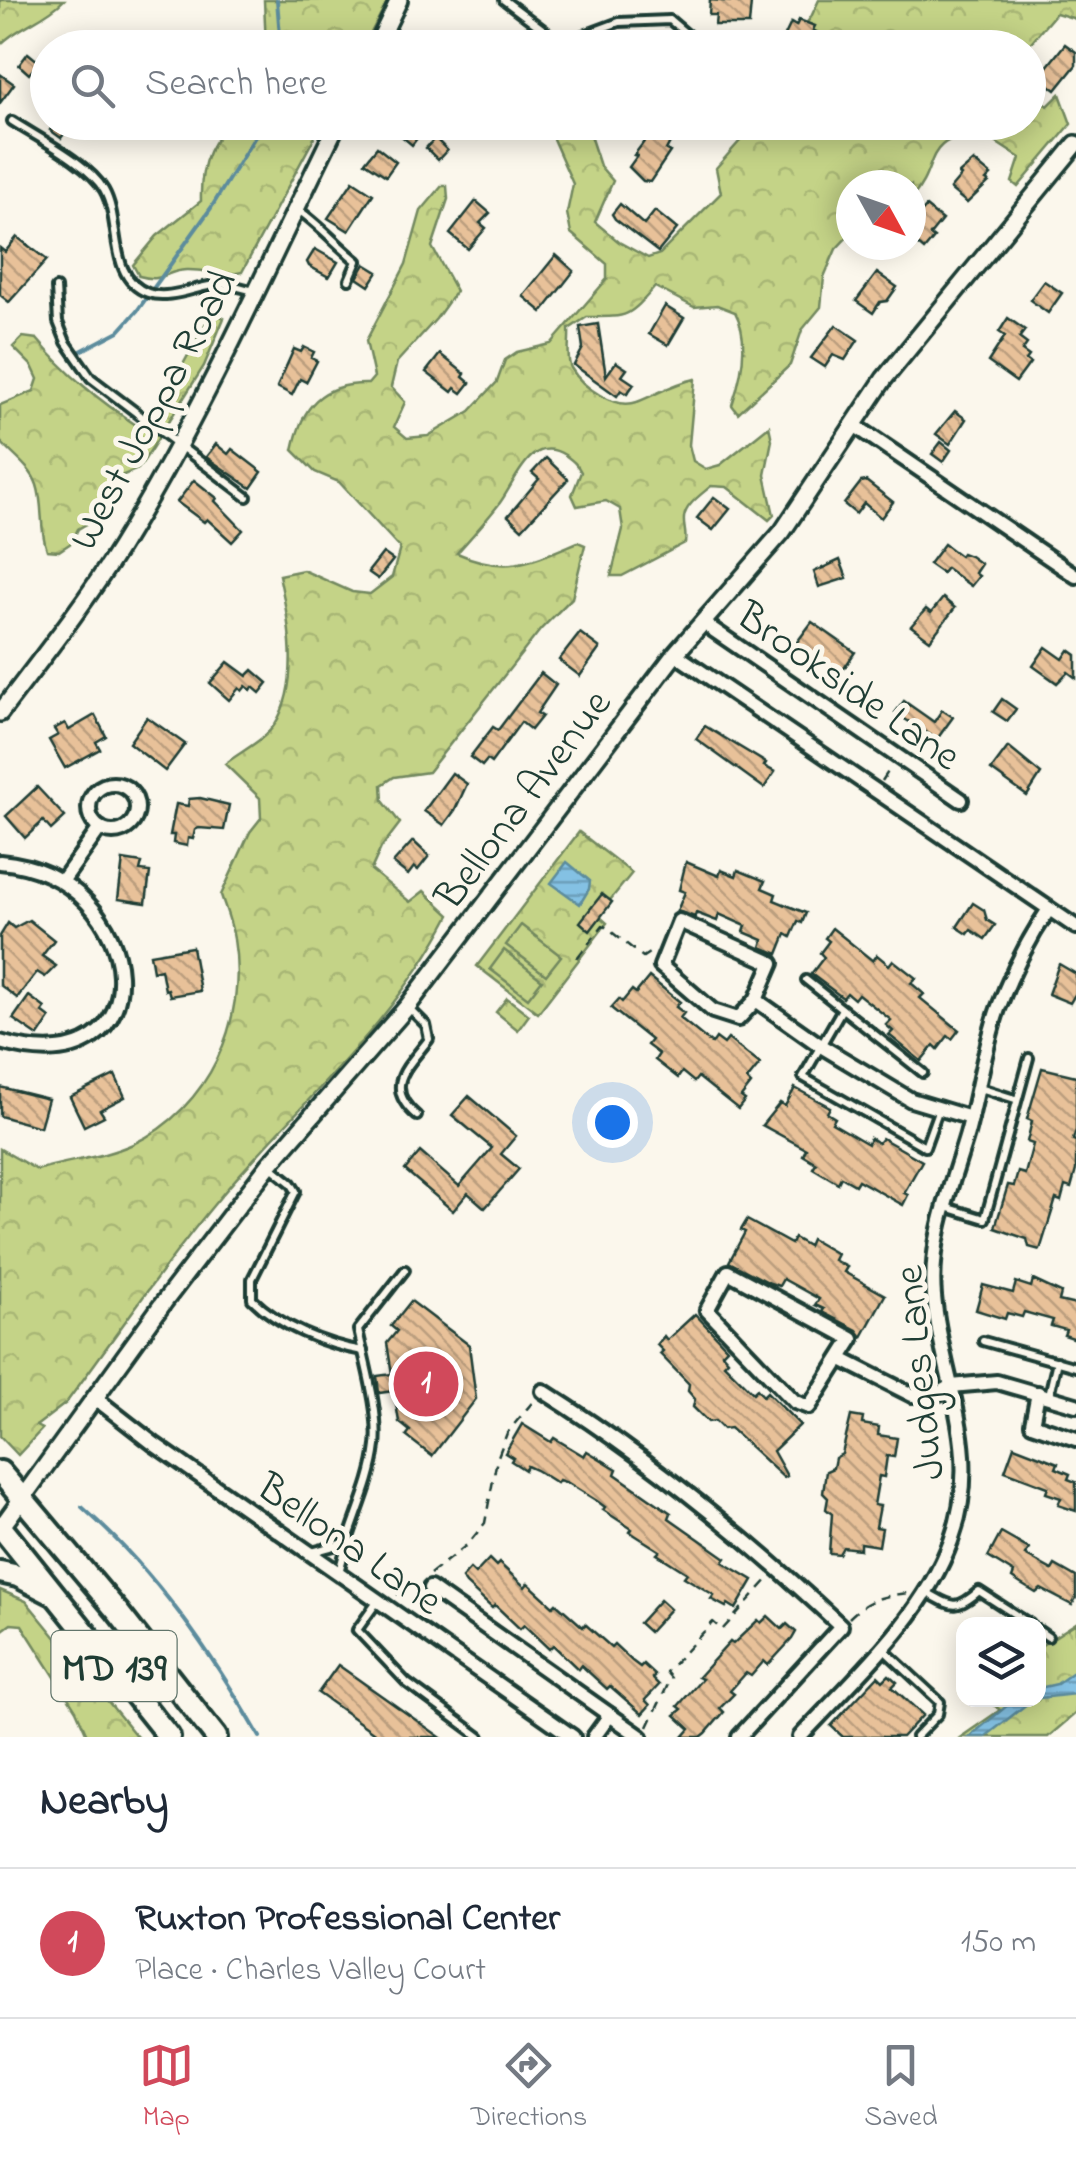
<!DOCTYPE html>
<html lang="en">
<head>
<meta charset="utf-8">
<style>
  :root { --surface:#fff; --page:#f2f2f3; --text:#1f2937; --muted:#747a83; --line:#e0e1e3; --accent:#d1495b }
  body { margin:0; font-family:"Indie Flower",sans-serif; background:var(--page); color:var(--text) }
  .controls { position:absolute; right:30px; bottom:30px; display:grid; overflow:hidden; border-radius:20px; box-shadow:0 5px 25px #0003 }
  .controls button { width:90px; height:90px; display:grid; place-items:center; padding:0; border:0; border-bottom:2px solid var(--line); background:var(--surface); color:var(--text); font:50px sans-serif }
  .compass { position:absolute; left:836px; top:170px; width:90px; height:90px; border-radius:50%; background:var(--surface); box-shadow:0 5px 25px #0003; rotate:130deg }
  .you { position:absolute; left:612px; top:1122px; width:35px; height:35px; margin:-25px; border:8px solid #fff; border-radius:50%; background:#1a73e8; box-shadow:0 0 0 15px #1a73e833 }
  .badge { display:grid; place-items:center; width:65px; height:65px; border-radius:50%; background:var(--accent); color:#fff; font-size:32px; font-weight:700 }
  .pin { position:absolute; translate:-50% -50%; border:5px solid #fff; box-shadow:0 2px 10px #0006 }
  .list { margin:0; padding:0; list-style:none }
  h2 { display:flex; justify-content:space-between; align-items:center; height:130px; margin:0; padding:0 40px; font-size:42px }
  h2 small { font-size:32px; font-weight:400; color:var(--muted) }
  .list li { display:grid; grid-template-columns:65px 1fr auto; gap:30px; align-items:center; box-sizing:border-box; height:150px; padding:0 40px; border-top:2px solid var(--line) }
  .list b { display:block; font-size:38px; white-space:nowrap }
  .list p { margin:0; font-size:32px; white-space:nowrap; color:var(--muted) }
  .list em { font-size:32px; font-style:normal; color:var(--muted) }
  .icon { flex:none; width:55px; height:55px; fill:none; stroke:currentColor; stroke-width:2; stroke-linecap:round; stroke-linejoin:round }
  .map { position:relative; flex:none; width:1076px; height:1737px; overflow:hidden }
  .search { position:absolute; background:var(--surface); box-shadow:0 5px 25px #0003; left:30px; right:30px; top:30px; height:110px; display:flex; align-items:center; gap:25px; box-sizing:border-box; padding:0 35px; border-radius:55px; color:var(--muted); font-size:38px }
  .sheet { height:280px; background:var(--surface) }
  nav { display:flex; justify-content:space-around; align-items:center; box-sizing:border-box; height:140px; border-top:2px solid var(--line); background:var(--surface); font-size:28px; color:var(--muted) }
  nav a { display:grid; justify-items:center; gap:5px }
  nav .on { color:var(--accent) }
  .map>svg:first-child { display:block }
  .forest { fill:url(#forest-crowns); stroke:#72885e; stroke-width:2.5 }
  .garden { fill:#c4d387; stroke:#72885e; stroke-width:2.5 }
  .water { fill:url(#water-rules); stroke:#5c8c9d; stroke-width:2.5 }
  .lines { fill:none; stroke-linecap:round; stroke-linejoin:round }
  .stream { stroke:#5c8c9d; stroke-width:4 }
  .building { fill:url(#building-back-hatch); stroke:#1f3d34; stroke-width:2.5 }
  .service-casing { stroke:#1f3d34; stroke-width:14 }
  .minor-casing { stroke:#1f3d34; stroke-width:20 }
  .tertiary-casing { stroke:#1f3d34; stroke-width:22 }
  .primary-casing { stroke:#1f3d34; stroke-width:28 }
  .path { stroke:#1f3d34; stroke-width:2.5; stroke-dasharray:10 8; stroke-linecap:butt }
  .service { stroke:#fbf7ec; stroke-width:6 }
  .minor { stroke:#fbf7ec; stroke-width:12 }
  .tertiary { stroke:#fbf7ec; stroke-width:15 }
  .primary { stroke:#fbf7ec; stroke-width:20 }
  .labels { text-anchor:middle; stroke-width:10; stroke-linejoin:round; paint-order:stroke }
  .shield { fill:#fbf7ec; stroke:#61756b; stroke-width:2.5 }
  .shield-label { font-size:40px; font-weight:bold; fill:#1f3d34 }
  .street-label { font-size:42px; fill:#1f3d34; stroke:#fbf7ec }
</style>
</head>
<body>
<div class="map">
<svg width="1076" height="1737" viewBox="0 0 1076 1737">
  <defs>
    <pattern id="forest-crowns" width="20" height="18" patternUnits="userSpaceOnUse" patternTransform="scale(2.5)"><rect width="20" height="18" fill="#c4d387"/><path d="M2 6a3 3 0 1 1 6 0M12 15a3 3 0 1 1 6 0" fill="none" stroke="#a8b675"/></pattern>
    <pattern id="water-rules" width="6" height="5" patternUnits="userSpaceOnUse" patternTransform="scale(2.5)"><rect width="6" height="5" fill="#84c1e3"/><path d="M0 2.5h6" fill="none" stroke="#6b9eb9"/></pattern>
    <pattern id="building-back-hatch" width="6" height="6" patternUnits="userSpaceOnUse" patternTransform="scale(2.5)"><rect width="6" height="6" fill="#e8c199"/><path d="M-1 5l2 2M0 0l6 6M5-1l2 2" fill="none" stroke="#bb9e7e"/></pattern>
  </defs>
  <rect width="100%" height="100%" fill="#fbf7ec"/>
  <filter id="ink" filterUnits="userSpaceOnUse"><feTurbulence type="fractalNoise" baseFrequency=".01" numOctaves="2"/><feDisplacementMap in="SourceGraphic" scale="20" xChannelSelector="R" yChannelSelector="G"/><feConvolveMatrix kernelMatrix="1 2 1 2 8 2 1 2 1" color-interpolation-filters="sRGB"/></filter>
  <g filter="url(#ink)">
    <g class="forest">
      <path d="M0 0H64C45 20 18 26 0 45Z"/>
      <path d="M264 0H388L363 48 266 47Z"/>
      <path d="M819 0H1076V19L1056 13 1027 47 788 48 811 17Z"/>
      <path d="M1060 94 1071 124 1018 187 1012 182 1020 158 980 132C918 141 942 164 911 199V185H851V233L836 249 824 277 821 307 802 330 790 365 738 413 732 405C742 376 750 339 735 312L717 305 694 307 655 287C628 318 628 317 587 317L569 329C570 341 566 358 571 368 582 387 615 410 637 402 658 394 671 384 695 379L689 445 693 461 706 469 720 465 769 426 772 440 765 475 774 515 769 520 727 487 711 486C702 494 685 505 684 518 683 527 687 533 685 543L622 576H611L623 529 620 509 606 501 577 506 572 495 581 472C577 464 573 461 565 455 530 433 516 482 499 504 486 521 471 537 457 553 507 575 530 562 578 542L585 545 572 598 541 629 428 772 394 777 382 785 383 801 400 823 381 848 371 870 410 902 424 891 450 915C393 1025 300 1103 221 1196 166 1262 117 1334 66 1403L36 1426 42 1429 18 1455 0 1436V1149L37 1170C69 1160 102 1158 133 1144 209 1108 248 1021 234 939 232 925 226 910 221 895L250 832 261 818 260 798 225 764C240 752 265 740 275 724 301 682 289 620 279 575L303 570 352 592 370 594 392 577 400 548 339 482 315 472 293 450C302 406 321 383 368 384L374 377 366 341 406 264 421 211 442 186H447L448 199 432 247 456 291 436 319 397 362 391 387 405 402 394 427 407 438 428 436 470 411 497 382 505 360 517 352 551 344 607 279V264L571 233 567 213 573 184 546 123H586L600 166 613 181 595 222 619 242 648 258 660 254 721 193 716 168 756 123 1028 122 1029 95 1048 106Z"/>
      <path d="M234 122 322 123 242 272C225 277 205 269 186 270 164 271 165 283 139 276L133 265 157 236 201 201C200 171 206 141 234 122Z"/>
      <path d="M212 312 224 318 204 366 145 459 138 469 114 479 108 504 100 516 78 529 71 543 59 551 47 550C39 529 44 506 37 485 31 467 12 455 0 441V405L34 391 38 379 32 366 13 347 23 337 37 339C67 375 100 401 139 427L165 397Z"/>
      <path d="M579 832 632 873 598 915 607 923 538 1013 477 966Z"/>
      <path d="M507 998 529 1015 518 1030 496 1012Z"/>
      <path d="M0 1590 26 1601 137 1737H88L76 1710 22 1625 11 1624 0 1632Z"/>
      <path d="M1076 1623V1713L1048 1737H961L1000 1710 988 1700H1038L1039 1647Z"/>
    </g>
    <g class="garden">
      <path d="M521 925 561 956 546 975 506 945Z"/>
      <path d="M504 950 542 980 528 998 490 969Z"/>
    </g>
    <g class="water">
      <path d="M567 862 590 881 589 889 580 904 551 883Z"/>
      <path d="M1076 1670V1694L1039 1698V1688L1057 1684Z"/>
      <path d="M1014 1700H1032L985 1737H969Z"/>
    </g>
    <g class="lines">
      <g class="stream">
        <path d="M277 0 281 48"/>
        <path d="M79 352 119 331 137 311 211 208 264 122"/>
        <path d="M82 1507C156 1572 211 1652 260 1737"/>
      </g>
    </g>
    <g class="building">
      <path d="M710 0 751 3 749 25H715L716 15H709Z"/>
      <path d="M799 20 815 26 813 30 818 33 812 48H779L791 23 796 26Z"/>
      <path d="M1065 44 1076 52V65L1056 90 1039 77Z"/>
      <path d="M28 53 39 62 29 74 19 65Z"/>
      <path d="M0 74 14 84 0 103Z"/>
      <path d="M56 122H73L61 138 50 130Z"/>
      <path d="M385 122H418L414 127 421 133 412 145Z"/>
      <path d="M659 122 675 133 666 150 670 152 650 182 643 181 629 167 637 156 634 155Z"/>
      <path d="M435 138 447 150 438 160 426 148Z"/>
      <path d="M377 147 396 162 386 176 365 162Z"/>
      <path d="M974 161 991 175 986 180 989 182 967 203 950 189 961 176 959 174Z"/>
      <path d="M353 181 373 194 349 231 328 218Z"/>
      <path d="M476 201 490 213 480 223 486 228 468 249 450 234Z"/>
      <path d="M620 204 644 225 655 211 677 229 658 252 615 219 612 214Z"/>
      <path d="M926 207 942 220 930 235 934 238 924 250 911 239V224Z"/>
      <path d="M17 237 47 260 9 302 0 295V248L5 252Z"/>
      <path d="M315 249 338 262 329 277 309 266 307 262Z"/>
      <path d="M556 255 574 271 542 312 523 296Z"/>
      <path d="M365 264 378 272 369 286 357 278Z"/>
      <path d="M877 273 897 287 887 301 880 302 873 313 856 301Z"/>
      <path d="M1044 281 1062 293 1048 313 1030 300Z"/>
      <path d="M665 306 684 318 668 345 649 334Z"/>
      <path d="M1008 318 1025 330 1019 338 1027 344 1022 351 1029 356 1026 360 1030 363 1016 382 988 362 1005 336 999 332Z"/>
      <path d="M598 324 606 376 616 362 627 369 622 376 634 384 627 394 621 390 617 396 574 365 583 348 580 327Z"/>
      <path d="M836 325 858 340 845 360 833 355 825 367 811 358Z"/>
      <path d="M304 347 314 352 311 358 317 361 306 382 300 379 292 395 277 387 294 349 301 352Z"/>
      <path d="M440 354 465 374 463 377 470 383 462 393 455 388 452 392 426 372Z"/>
      <path d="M955 411 966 419 950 444 936 434Z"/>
      <path d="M941 442 951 450 943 462 932 454Z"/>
      <path d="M216 444 228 454 232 449 262 472 251 488 206 457Z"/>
      <path d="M546 458 568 479 522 529 508 516 539 479 532 473Z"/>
      <path d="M194 480 217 498 215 501 243 530 232 542 207 519 204 522 177 502Z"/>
      <path d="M866 481 893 502 881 518 864 503 856 514 844 504 861 482Z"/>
      <path d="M714 497 730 509 713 530 697 518Z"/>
      <path d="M944 544 960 556 962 553 970 556 981 564 975 573 979 576 971 586 946 568 942 573 929 564Z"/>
      <path d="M383 553 393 560 378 579 368 572Z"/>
      <path d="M840 560 847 578 819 587 814 572Z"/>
      <path d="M943 598 955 608 930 640 911 626 926 609 931 613Z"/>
      <path d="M812 622 855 652 841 673 813 654 811 658 794 646Z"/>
      <path d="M580 633 600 648 580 676 559 660Z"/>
      <path d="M1046 647 1063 659 1069 650 1076 655V678L1068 672 1057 683 1033 666Z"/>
      <path d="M228 662 247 676 253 670 268 683 260 693 253 687 251 690 246 686 242 691 239 688 229 700 210 683Z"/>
      <path d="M541 673 556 685 537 713 542 716 531 730 521 722 491 763 487 760 482 766 470 757 493 727 498 730Z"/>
      <path d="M1002 699 1016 709 1007 721 993 712Z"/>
      <path d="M904 701 934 722 942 710 953 717 937 739 895 713Z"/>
      <path d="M95 715 106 736 96 742 100 749 65 768 49 740 58 735 54 729 65 723 69 730Z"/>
      <path d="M147 717 185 744 165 771 129 743Z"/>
      <path d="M705 726 766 763 764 766 775 772 764 788 696 739Z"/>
      <path d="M1008 747 1041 774 1027 796 991 770Z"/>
      <path d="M452 773 467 784 455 810 444 825 424 811Z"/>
      <path d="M37 787 65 817 51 830 43 821 25 838 6 816Z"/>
      <path d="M200 798 229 805 224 830 199 828 195 830 193 839 188 838 187 846 173 843 174 835H170L176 804 188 806 189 799Z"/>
      <path d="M413 841 429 856 418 870 414 867 408 875 393 863Z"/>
      <path d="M123 860 142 863 140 871 150 872 146 903 118 899Z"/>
      <path d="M686 862 719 876 721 870 736 876 738 870 765 881 762 888 776 894 774 900 806 913 802 923 798 921 791 937 786 934 778 954 761 947 763 940 744 932 746 926 719 914 717 921 696 913 695 917 677 911 685 892 679 890Z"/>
      <path d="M602 894 612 902 590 931 580 922Z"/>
      <path d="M973 903 984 910 987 920 995 925 985 939 971 930 968 934 957 927Z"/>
      <path d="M29 920 54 940 42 956 56 966 45 977 37 972 17 998 0 985V936L8 923 14 928Z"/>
      <path d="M832 928 873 961 877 955 889 965 893 960 916 978 911 983 924 994 920 998 959 1030 952 1039 948 1036 938 1049 934 1045 921 1061 889 1035 893 1031 886 1025 891 1020 858 994 854 999 847 993 843 998 811 974 824 957 820 953 829 941 825 938Z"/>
      <path d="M192 947 200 991 170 996 168 989 165 990 161 969 153 971 150 954Z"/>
      <path d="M1059 964 1076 974V993L1070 1003 1048 994Z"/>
      <path d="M649 977 680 1002 676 1007 684 1013 680 1018 712 1044 716 1038 724 1044 728 1039 760 1064 747 1080 751 1084 741 1097 745 1100 738 1109 698 1077 694 1082 682 1072 678 1078 655 1060 659 1054 647 1045 651 1040 611 1008 619 999 622 1002 632 990 636 993Z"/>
      <path d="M29 996 45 1008 42 1012 50 1018 38 1036 13 1019Z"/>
      <path d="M1042 1068 1076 1076V1130L1073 1140 1076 1141V1170L1071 1188 1065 1186 1061 1201 1056 1199 1040 1250 1029 1247 1027 1239 995 1228 1008 1185 1014 1186 1018 1172 1025 1174 1033 1144 1027 1142 1032 1121 1027 1119Z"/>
      <path d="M115 1075 125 1097 100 1110 104 1116 84 1126 70 1097Z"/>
      <path d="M0 1087 48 1099 40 1127 0 1116Z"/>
      <path d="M795 1088 830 1107 827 1113 835 1118 832 1123 868 1144 870 1138 878 1143 882 1138 922 1161 904 1193 908 1195 903 1205 858 1180 855 1185 841 1177 838 1183 813 1168 816 1163 803 1155 806 1149 762 1125 780 1103 785 1106Z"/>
      <path d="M469 1096 516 1136 501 1154 519 1169 485 1208 468 1193 453 1211 405 1170 420 1152 459 1186 492 1148 452 1115Z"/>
      <path d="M747 1220 791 1244 794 1238 808 1246 811 1239 837 1254 834 1260 847 1267 844 1272 885 1295 862 1337 857 1330 822 1312 824 1309 815 1305 819 1299 783 1279 779 1286 770 1283 729 1262 745 1232 741 1230Z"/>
      <path d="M1033 1280 1061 1293 1059 1301 1076 1305V1339L1064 1335 1066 1330 1051 1326 1053 1320 1024 1312 1022 1317 1007 1313 1005 1319 976 1310 983 1285 1013 1293 1016 1282 1031 1287Z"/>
      <path d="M411 1301 469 1345 476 1399 432 1456 406 1436 410 1431 399 1422 394 1391 379 1393 377 1376 392 1374 387 1343 397 1331 391 1326Z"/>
      <path d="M695 1314 727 1348 722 1353 728 1360 724 1364 753 1393 757 1389 763 1396 767 1392 800 1425 773 1451 787 1476 784 1478 730 1428 723 1429 715 1421 708 1422 693 1407 695 1399 688 1391 689 1384 660 1354 663 1351 657 1345 664 1336 667 1340Z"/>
      <path d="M851 1416 863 1418 862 1424 879 1427 878 1435 897 1438 894 1457 887 1456 884 1477 879 1476 874 1505 880 1506 876 1527 882 1528 879 1546 860 1543V1549L843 1547 839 1554 829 1553 832 1514 826 1509 828 1498 823 1493 826 1471 833 1468 835 1458 842 1454Z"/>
      <path d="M522 1424 551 1442 554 1438 584 1456 587 1451 617 1469 615 1474 671 1513 669 1518 726 1558 723 1562 753 1580 736 1609 728 1604 726 1607 711 1599 714 1595 684 1577 687 1573 657 1554 660 1551 630 1532 632 1529 603 1510 605 1507 597 1501 568 1483 559 1480 557 1483 536 1470 527 1466 525 1470 511 1461 513 1458 505 1453Z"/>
      <path d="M1014 1446 1058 1463 1056 1468 1070 1474 1068 1479 1076 1482V1511L1058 1505 1061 1498 1046 1493 1048 1487 1005 1471Z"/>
      <path d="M1001 1533 1029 1549 1025 1555 1052 1570 1055 1565 1076 1577V1598L1072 1605 1041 1589 1036 1593 1021 1584 1012 1578 1014 1573 988 1557Z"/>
      <path d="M489 1559 496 1566 499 1563 525 1587 528 1583 553 1606 556 1603 583 1627 585 1624 611 1647 614 1644 632 1661 640 1667 643 1664 655 1675 652 1678 659 1685 645 1700 650 1705 642 1714 610 1686 607 1689 581 1665 578 1669 553 1645 549 1649 524 1625 520 1629 495 1605 492 1608 466 1584 462 1578 470 1569 475 1574Z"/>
      <path d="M660 1600 670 1609 649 1632 639 1623Z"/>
      <path d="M768 1616 782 1629 787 1624 796 1632 792 1639 768 1665 764 1661 751 1676 746 1673 730 1691 734 1694 720 1708 724 1712 706 1733 701 1737H683L690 1729 675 1715 682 1709 678 1706 702 1679 698 1677 730 1642 733 1644 758 1620 761 1623Z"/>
      <path d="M338 1665 440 1737H380L318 1693Z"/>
      <path d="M889 1675 897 1682 892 1687 923 1715 902 1737H843L831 1726 878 1676 883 1681Z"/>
    </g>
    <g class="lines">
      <g class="service-casing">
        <g id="service">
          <path d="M504 0 557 40 568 41 619 22 670 20 703 48"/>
          <path d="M12 121C40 139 88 163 104 190 122 221 107 278 148 293 171 301 200 284 224 284 234 285 245 289 255 291"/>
          <path d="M297 209C319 224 336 244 357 261L349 280"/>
          <path d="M56 288 58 322 66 342 91 378 247 497"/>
          <path d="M806 980 923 1073"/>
          <path d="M408 1007 426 1025 429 1039C408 1067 382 1086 417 1116"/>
          <path d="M842 1009 803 1077 925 1147 938 1111"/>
          <path d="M980 1088 1015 1099"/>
          <path d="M270 1166 291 1183 296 1191 252 1279V1299C279 1326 326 1345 363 1351"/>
          <path d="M946 1207 985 1219 1029 1058"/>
          <path d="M983 1341 1076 1367"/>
          <path d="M1049 1395 1057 1361"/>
          <path d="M312 1552 345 1543"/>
          <path d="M339 1574C347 1530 371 1490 376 1446 380 1414 365 1363 358 1330L405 1270"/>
          <path d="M926 1592C952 1606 955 1612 979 1591L1030 1624"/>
          <path d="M377 1602 357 1630 407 1683 480 1737"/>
          <path d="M1038 1630 1048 1637"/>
          <path d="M882 1648 940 1702 938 1714 916 1737"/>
        </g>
      </g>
      <g class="minor-casing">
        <g id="minor">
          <path d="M854 425 1076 576"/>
          <path d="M702 622 961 800"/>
          <path d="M675 654 1076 927"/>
          <circle cx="113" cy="808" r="24"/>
          <path d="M0 862C150 875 170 1092 0 1042"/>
          <path d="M63 880 100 828"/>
          <path d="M679 921 772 963 756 1000 738 1019 713 1011 661 966Z"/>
          <path d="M756 1000 821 1046 911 1100 971 1118"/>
          <path d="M728 1272 852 1339 809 1407 795 1402 707 1310Z"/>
          <path d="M841 1359 912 1395 939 1393 951 1386 997 1382 1076 1405"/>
          <path d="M543 1391C649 1458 749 1540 841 1626L739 1737"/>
          <path d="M1038 1393 1032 1424 1076 1439"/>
          <path d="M95 1398 154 1444 573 1737"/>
          <path d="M430 1588 641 1737"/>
          <path d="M594 1737 610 1715"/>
          <path d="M800 1737C855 1677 923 1618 951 1541 984 1449 942 1385 934 1296 929 1239 951 1188 967 1134 978 1093 984 1049 998 1009 1011 974 1028 940 1049 909"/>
        </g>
      </g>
      <g class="tertiary-casing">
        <g id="tertiary">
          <path d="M376 48 399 0"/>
          <path d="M0 713C41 659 84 605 120 547 202 414 269 263 338 122"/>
          <path d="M0 1529 164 1302 269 1165 407 1007 675 654 782 532 884 379 1076 144"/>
        </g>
      </g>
      <g class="primary-casing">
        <g id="primary">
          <path d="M0 1472 117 1611 216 1737"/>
          <path d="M0 1526 169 1737"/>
          <path d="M0 1572 18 1576 51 1593"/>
        </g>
      </g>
      <g class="path">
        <path d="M882 781 891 767"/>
        <path d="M577 958 603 925 643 957 652 951"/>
        <path d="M430 1574 468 1544 485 1523 497 1459 507 1433 535 1399"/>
        <path d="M397 1595 416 1584"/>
        <path d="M849 1618C868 1599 882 1596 908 1593"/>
        <path d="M648 1727 671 1678 666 1672 713 1622 722 1630 769 1578"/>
      </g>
      <use href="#service" class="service"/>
      <use href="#minor" class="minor"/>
      <use href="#tertiary" class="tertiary"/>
      <use href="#primary" class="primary"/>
    </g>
  </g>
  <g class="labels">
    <rect class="shield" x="51.5" y="1631" width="125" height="70" rx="8"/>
    <g class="shield-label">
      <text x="114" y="1680">MD 139</text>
    </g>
    <g class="street-label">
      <text transform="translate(151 409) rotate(-62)" y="15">West Joppa Road</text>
      <text transform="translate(850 684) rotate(35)" y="15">Brookside Lane</text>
      <text transform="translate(521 798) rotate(-53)" y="15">Bellona Avenue</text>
      <text transform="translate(917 1373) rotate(-96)" y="15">Judges Lane</text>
      <text transform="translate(351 1542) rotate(35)" y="15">Bellona Lane</text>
    </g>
  </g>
</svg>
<div class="controls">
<button><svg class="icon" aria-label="layers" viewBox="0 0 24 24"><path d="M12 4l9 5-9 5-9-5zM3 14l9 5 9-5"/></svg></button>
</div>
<svg class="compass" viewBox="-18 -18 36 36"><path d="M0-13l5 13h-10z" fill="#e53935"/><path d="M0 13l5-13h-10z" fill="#747a83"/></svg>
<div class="you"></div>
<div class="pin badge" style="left:426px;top:1384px">1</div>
<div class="search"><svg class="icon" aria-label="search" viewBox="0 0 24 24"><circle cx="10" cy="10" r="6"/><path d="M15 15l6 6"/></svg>Search here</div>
</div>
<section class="sheet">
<h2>Nearby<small></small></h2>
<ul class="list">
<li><span class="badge">1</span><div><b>Ruxton Professional Center</b><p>Place · Charles Valley Court</p></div><em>150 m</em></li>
</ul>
</section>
<nav>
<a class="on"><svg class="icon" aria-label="map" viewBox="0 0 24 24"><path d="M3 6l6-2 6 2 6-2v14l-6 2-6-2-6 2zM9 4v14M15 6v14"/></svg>Map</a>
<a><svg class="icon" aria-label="directions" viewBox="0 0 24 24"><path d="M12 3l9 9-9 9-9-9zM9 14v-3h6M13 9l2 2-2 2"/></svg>Directions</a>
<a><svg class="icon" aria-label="saved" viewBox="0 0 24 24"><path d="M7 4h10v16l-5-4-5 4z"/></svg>Saved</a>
</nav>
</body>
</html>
